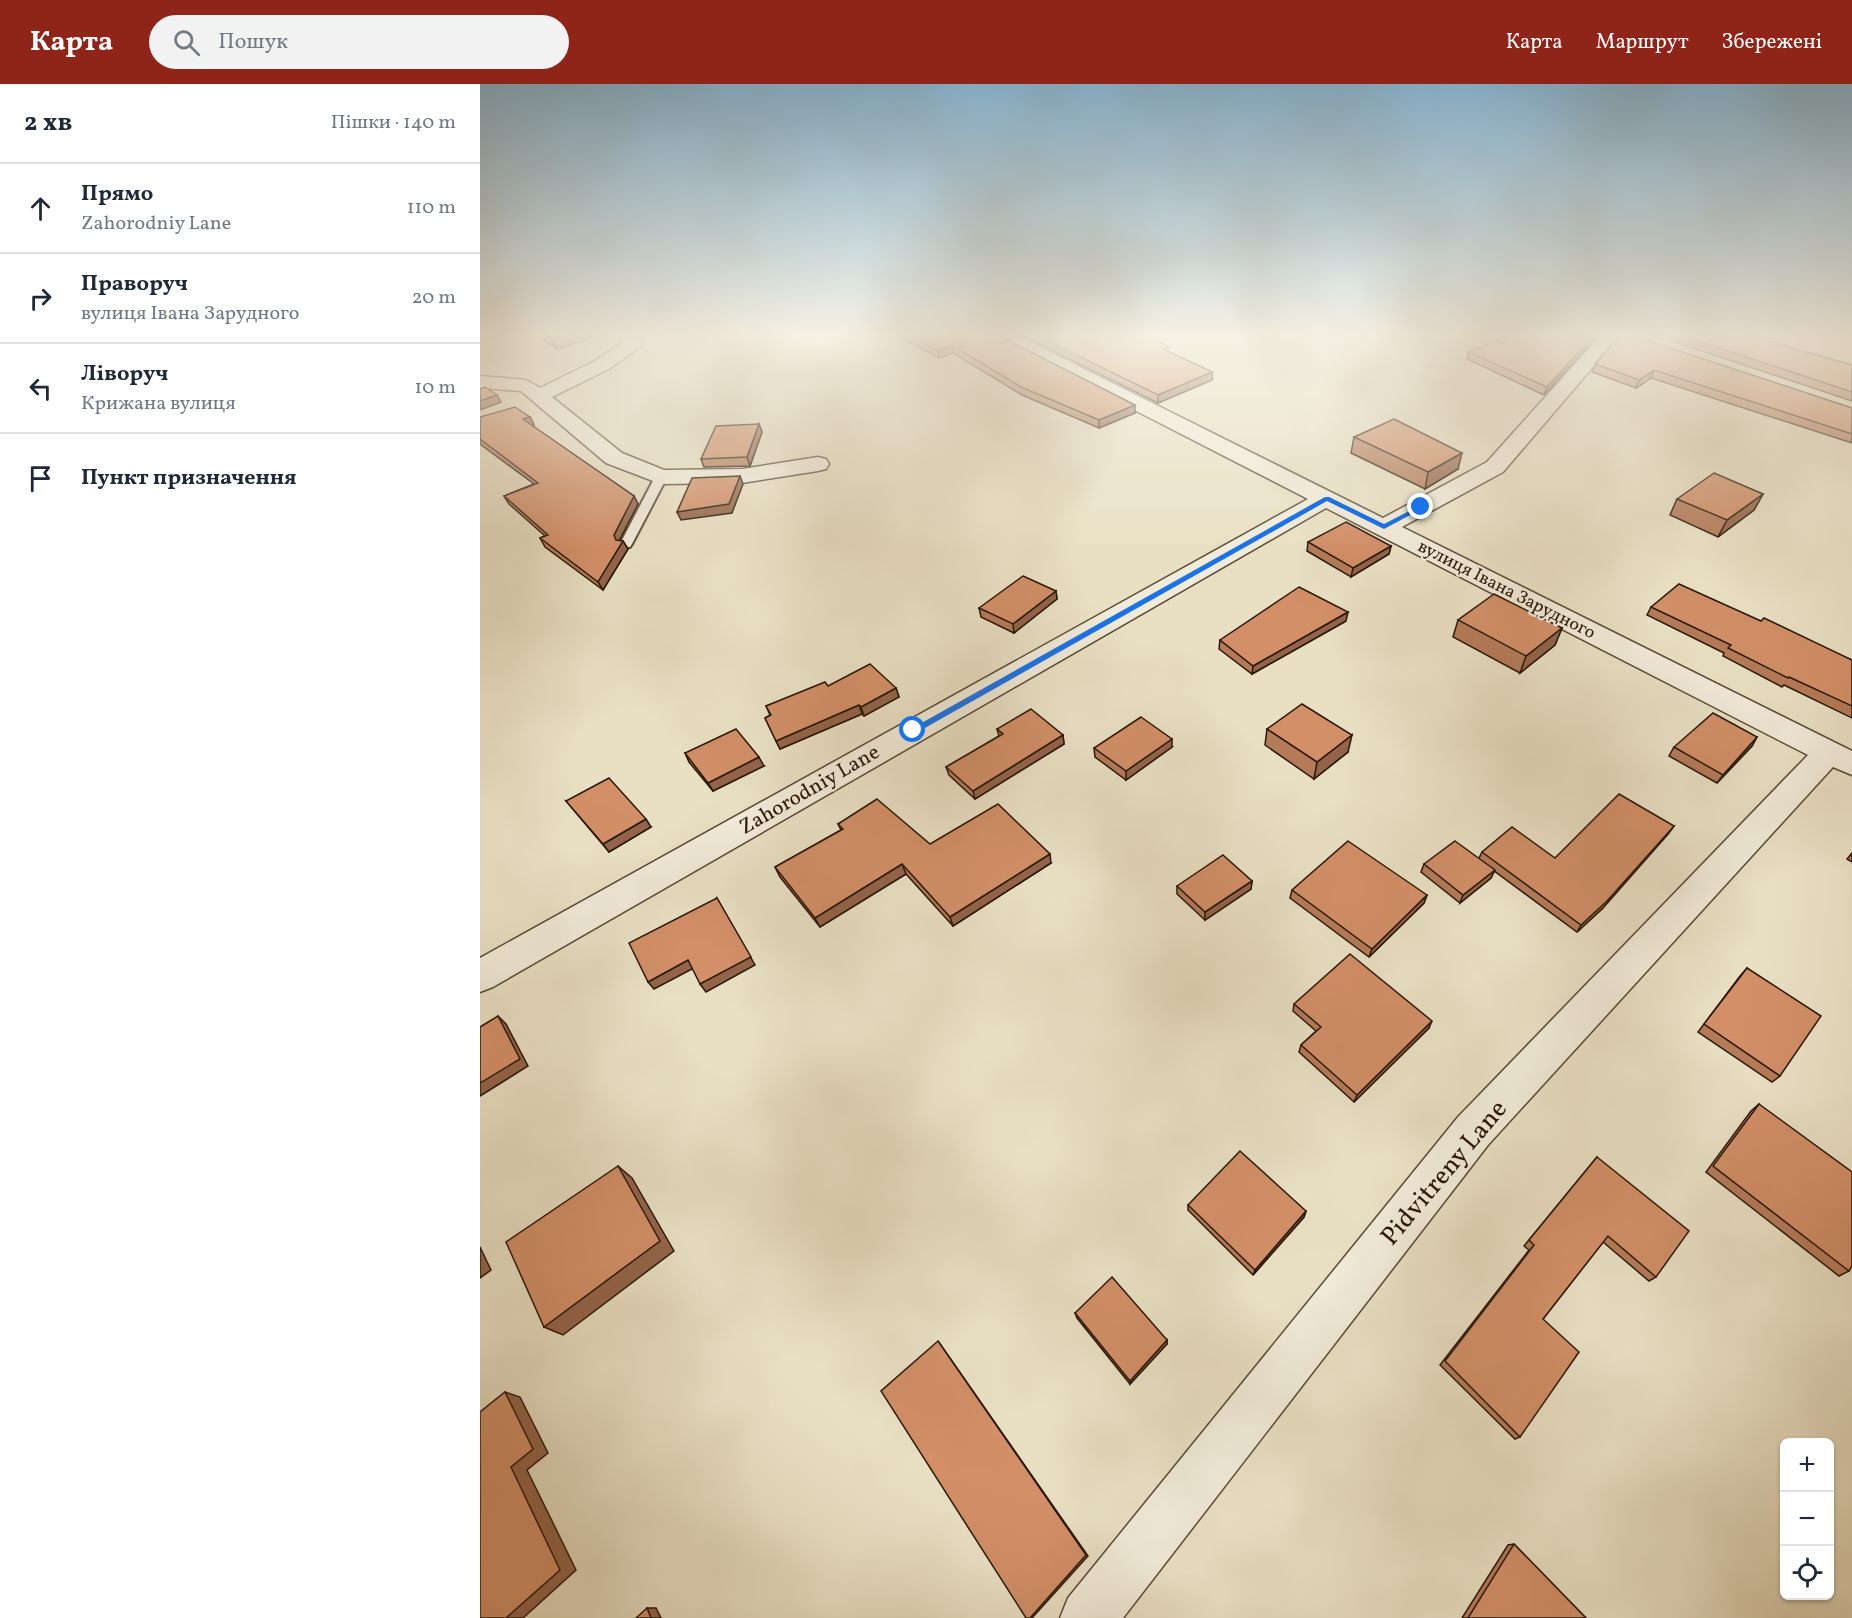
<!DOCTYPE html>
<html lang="uk">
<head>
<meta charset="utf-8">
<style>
  :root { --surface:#fff; --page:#f2f2f3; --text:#1f2937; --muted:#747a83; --line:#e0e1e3; --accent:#8f2418 }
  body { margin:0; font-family:Vollkorn,serif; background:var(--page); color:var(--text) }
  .controls { position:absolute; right:18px; bottom:18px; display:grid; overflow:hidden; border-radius:9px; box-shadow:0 2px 4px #0004 }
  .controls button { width:54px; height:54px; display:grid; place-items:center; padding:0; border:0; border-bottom:2px solid var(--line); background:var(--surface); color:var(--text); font:30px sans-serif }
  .stop { position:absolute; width:18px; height:18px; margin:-14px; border:4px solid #1a73e8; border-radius:50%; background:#fff }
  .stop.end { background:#1a73e8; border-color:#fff; box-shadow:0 2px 6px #0008 }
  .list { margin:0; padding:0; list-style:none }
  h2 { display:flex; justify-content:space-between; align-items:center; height:78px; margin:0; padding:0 24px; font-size:26px }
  h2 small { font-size:20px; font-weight:400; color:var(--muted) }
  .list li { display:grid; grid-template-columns:39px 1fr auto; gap:18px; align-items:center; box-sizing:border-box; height:90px; padding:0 24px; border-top:2px solid var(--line) }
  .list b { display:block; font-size:22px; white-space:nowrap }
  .list p { margin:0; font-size:20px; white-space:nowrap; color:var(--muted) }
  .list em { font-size:20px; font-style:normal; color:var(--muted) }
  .icon { flex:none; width:33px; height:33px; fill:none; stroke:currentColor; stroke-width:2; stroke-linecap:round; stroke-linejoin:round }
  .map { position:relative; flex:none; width:1372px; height:1534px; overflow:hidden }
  header { display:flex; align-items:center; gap:36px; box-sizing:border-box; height:84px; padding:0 30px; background:var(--accent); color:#fff }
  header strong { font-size:28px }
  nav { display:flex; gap:33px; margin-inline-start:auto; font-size:21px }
  .search { width:420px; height:54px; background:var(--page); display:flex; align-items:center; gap:15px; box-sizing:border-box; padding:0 21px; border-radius:33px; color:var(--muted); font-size:22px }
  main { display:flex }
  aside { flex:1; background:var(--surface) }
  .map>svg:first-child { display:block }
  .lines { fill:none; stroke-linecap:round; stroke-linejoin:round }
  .service-casing { stroke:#594936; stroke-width:4 }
  .minor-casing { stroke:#594936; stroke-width:3 }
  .service { fill:#f1ebd9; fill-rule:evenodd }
  .minor { fill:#f1ebd9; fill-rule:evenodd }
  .wall { fill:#b57b59; stroke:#291706; stroke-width:1.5 }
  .shaded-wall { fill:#936449; stroke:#291706; stroke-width:1.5 }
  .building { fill:#d28f68; stroke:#291706; stroke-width:1.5 }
  .route { fill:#1a73e8 }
  .labels { text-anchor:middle; stroke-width:4.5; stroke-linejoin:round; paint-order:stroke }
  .far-street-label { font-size:18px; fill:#291706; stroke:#f1ebd9 }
  .street-label { font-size:21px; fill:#291706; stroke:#f1ebd9 }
  .near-street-label { font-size:26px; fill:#291706; stroke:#f1ebd9 }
</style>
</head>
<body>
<header>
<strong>Карта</strong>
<div class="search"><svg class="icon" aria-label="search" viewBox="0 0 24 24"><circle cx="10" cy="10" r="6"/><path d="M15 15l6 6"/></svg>Пошук</div>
<nav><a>Карта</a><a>Маршрут</a><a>Збережені</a></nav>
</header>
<main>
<aside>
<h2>2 хв<small>Пішки · 140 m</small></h2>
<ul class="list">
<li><svg class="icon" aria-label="ahead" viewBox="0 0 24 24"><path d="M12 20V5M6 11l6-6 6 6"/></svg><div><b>Прямо</b><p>Zahorodniy Lane</p></div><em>110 m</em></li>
<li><svg class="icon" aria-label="right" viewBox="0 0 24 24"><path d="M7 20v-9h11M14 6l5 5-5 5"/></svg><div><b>Праворуч</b><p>вулиця Івана Зарудного</p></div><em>20 m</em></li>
<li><svg class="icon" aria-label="left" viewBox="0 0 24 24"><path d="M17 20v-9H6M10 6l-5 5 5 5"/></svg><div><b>Ліворуч</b><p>Крижана вулиця</p></div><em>10 m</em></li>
<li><svg class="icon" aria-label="arrive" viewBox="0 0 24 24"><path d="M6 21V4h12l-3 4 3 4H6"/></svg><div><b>Пункт призначення</b></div></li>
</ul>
</aside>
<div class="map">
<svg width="1372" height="1534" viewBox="0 0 1372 1534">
  <rect width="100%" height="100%" fill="#e9e0c4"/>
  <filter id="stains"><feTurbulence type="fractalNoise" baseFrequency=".00333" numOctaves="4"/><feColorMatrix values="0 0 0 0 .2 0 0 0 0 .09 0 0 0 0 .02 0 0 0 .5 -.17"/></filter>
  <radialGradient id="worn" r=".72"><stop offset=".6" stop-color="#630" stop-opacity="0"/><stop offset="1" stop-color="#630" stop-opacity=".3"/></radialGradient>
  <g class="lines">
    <g class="service-casing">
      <path id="service" d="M181 390 187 393 152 460 150 463H142L140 460 175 393Z"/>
    </g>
    <g class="minor-casing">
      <g id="minor">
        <path d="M511 250H534L903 434 1007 378 1122 250H1141L1023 388 922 443 1372 667V691L1353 683 1008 1061 643 1534H580L588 1514 978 1033 1328 671 846 424 13 903 0 908V874L828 415 514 254Z"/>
        <path d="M155 253 161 254 164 258 161 262 129 285 72 313 142 369 184 386 262 385 338 373 346 375 349 380 346 385 338 387 262 399 181 400 126 379 41 307 0 304V292L46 296 60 304 115 277 149 254Z"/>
      </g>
    </g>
    <use href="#service" class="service"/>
    <use href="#minor" class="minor"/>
  </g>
  <g class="wall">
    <path d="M56 250H126L76 265Z"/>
    <path d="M415 250H515L655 329 619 344 542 311 473 269 459 274Z"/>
    <path d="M539 250H667L689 268 732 288V296L678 319Z"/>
    <path d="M1119 250 1064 311 987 275 988 268Z"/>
    <path d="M1141 250 1372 324V359L1171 294 1156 304 1112 288 1115 280Z"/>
    <path d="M1171 250H1263L1372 281V317Z"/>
    <path d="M0 333H50L54 341 52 342 154 412 158 420 139 456 143 457 148 465 123 506 65 463 60 454 65 452 29 420 24 412 54 400 0 360Z"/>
    <path d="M279 340 282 348 270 382 224 383 221 375Z"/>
    <path d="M874 353 978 385 945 405 871 369Z"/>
    <path d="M1283 410 1274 426 1238 453 1190 431 1197 415Z"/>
    <path d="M828 458 911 462 909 470 871 493 827 467Z"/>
    <path d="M576 507 577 515 534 549 501 533 499 524Z"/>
    <path d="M1171 523 1281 537 1372 576V634L1304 601 1302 603 1243 572 1244 569 1167 531Z"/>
    <path d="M978 536 1082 544 1075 561 1040 589 973 553Z"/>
    <path d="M866 537 772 590 739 565 740 556Z"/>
    <path d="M348 602 416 604 419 613 384 632 382 630 300 665 285 634 290 631 286 622Z"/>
    <path d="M517 645 583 651 584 660 495 715 469 691 466 683 519 652Z"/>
    <path d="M787 645 868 668 834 695 785 661Z"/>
    <path d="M1277 653 1272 662 1237 699 1189 672 1194 663Z"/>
    <path d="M692 663 646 696 615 673 614 664Z"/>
    <path d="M205 669 284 682 233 707 209 678Z"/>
    <path d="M86 717 171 743 129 768Z"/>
    <path d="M358 740 450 760 571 779 473 842 426 790 340 843 300 793 295 783 361 746Z"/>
    <path d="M1194 742 1188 750 1122 825 1097 848 1014 787 1011 794 980 819 941 788 944 780 999 774 1002 768 1075 774Z"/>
    <path d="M1372 769V778L1367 775Z"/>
    <path d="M772 797 771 805 725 836 697 810V802Z"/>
    <path d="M812 806 947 811 944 819 889 873 810 814Z"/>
    <path d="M1267 884 1300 992 1292 998 1218 948 1260 892Z"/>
    <path d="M814 920 949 944 874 1018 819 968 821 961 836 947 813 927Z"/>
    <path d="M1279 1020 1369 1187 1359 1192 1226 1088 1271 1027Z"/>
    <path d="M1117 1073 1176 1193 1169 1197 1123 1158 1063 1235 1040 1353 1035 1355 960 1281 1049 1166 1044 1162Z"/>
    <path d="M708 1121 826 1127 824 1133 773 1191 708 1126Z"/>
    <path d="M595 1229 687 1256V1260L650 1300 597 1234Z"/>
    <path d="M1034 1460 1106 1534H982L1028 1461Z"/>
  </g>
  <g class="shaded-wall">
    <path d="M9 250H26L11 254Z"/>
    <path d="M91 250H126L76 265 72 256Z"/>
    <path d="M180 250H193L181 254Z"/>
    <path d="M1115 250H1119L1064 311 1067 303Z"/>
    <path d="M472 261 473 269 459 274 458 267Z"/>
    <path d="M1174 286 1171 294 1156 304 1159 296Z"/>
    <path d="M732 288V296L678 319V311Z"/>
    <path d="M17 311 21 318 0 326V317Z"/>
    <path d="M655 321V329L619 344V336Z"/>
    <path d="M50 333 54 341 47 343 43 335Z"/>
    <path d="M279 340 282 348 270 382 267 373Z"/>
    <path d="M982 369 978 385 945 405 948 388Z"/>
    <path d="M260 392 263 400 252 429 201 436 197 428Z"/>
    <path d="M1283 410 1274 426 1238 453 1247 436Z"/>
    <path d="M154 412 158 420 138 459 143 457 148 465 123 506 118 498 134 451Z"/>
    <path d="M911 462 909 470 871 493 873 484Z"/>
    <path d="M576 507 577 515 534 549 533 540Z"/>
    <path d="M868 528 866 537 772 590 773 582Z"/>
    <path d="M1082 544 1075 561 1040 589 1046 572Z"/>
    <path d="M416 604 419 613 384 632 381 623Z"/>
    <path d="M379 621 382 630 300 665 296 657Z"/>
    <path d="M583 651 584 660 495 715 493 707Z"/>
    <path d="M872 651 868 668 834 695 837 678Z"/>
    <path d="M1277 653 1272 662 1237 699 1243 691Z"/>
    <path d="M692 655V663L646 696V687Z"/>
    <path d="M279 673 284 682 233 707 228 699Z"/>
    <path d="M166 735 171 743 129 768 123 760Z"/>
    <path d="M1194 742 1188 750 1122 825 1097 848 1101 841Z"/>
    <path d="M570 770 571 779 473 842 470 833Z"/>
    <path d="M422 780 426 790 340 843 335 834Z"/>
    <path d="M1015 786 1011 794 980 819 983 811Z"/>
    <path d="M772 797 771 805 725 836V828Z"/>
    <path d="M947 811 944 819 889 873 892 865Z"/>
    <path d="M237 814 275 881 226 908 220 900Z"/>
    <path d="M208 876 214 884 174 905 168 898Z"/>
    <path d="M18 932 26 940 48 982 0 1012V999Z"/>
    <path d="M952 937 949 944 874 1018 877 1011Z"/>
    <path d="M138 1082 152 1094 194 1167 83 1251 64 1243Z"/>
    <path d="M826 1127 824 1133 773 1191 775 1186Z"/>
    <path d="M0 1163 11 1186 0 1194Z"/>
    <path d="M687 1256V1260L650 1300V1297Z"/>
    <path d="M458 1257 608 1472 552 1534H550Z"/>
    <path d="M25 1308 40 1313 68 1369 47 1386 96 1486 43 1534H26L31 1383Z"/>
    <path d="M167 1524H176L181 1534H171Z"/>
  </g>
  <g class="building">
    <path d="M64 250H91L72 256Z"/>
    <path d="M427 250H515L655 321 619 336 541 303 472 261 458 267Z"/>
    <path d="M553 250H667L689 263 684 265 732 288 678 311Z"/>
    <path d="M1032 250H1115L1067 303 988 268Z"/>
    <path d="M1141 250H1148L1372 324V350L1174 286 1159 296 1115 280Z"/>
    <path d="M1196 250H1263L1372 281V308Z"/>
    <path d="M5 303 17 311 0 317V305Z"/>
    <path d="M35 323 50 333 43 335 154 412 134 451 136 456 143 457 118 498 60 454 68 451 24 412 58 399 0 355V333Z"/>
    <path d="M914 335 982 369 948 388 874 353Z"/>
    <path d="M279 340 267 373 221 375 236 342Z"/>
    <path d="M1234 389 1283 410 1247 436 1197 415Z"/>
    <path d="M260 392 249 420 197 428 212 394Z"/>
    <path d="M866 438 911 462 873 484 828 458Z"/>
    <path d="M543 492 576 507 533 540 499 524Z"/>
    <path d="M1199 500 1281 537 1284 534 1372 576V622L1309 593 1308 594 1248 564 1251 561 1171 523Z"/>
    <path d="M819 503 868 528 773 582 740 556Z"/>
    <path d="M1014 510 1082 544 1046 572 978 536Z"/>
    <path d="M390 580 416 604 381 623 379 621 296 657 285 634 291 631 286 622 345 598 348 602Z"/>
    <path d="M822 620 872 651 837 678 787 645Z"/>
    <path d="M551 625 583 651 493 707 466 683 523 650 517 645Z"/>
    <path d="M1233 629 1277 653 1243 691 1194 663Z"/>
    <path d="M661 633 692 655 646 687 614 664Z"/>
    <path d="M256 645 279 673 228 699 205 669Z"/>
    <path d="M129 694 166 735 123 760 86 717Z"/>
    <path d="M1139 710 1194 742 1127 817 1101 841 1002 768 1032 743 1075 774Z"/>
    <path d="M397 715 450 760 518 720 570 770 470 833 422 780 335 834 295 783 363 745 358 740Z"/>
    <path d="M868 757 947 811 892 865 812 806Z"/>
    <path d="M975 757 1015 786 983 811 944 780Z"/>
    <path d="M743 771 772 797 725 828 697 802Z"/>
    <path d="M237 814 271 873 220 900 208 876 168 898 149 859Z"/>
    <path d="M870 870 952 937 877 1011 821 961 841 943 814 920Z"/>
    <path d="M1267 884 1341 932 1300 992 1224 940Z"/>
    <path d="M18 932 40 975 0 999V943Z"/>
    <path d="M1279 1020 1372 1088V1182L1369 1187 1233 1082Z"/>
    <path d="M760 1067 826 1127 775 1186 708 1121Z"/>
    <path d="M1117 1073 1209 1147 1176 1193 1128 1152 1063 1235 1099 1268 1040 1353 965 1277 1054 1161 1049 1156Z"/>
    <path d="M138 1082 180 1157 64 1243 26 1158Z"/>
    <path d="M632 1193 687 1256 650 1297 595 1229Z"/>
    <path d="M458 1257 606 1471 550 1534H546L401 1307Z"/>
    <path d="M25 1308 53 1365 31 1383 80 1486 26 1534H0V1328Z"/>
    <path d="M1034 1460 1106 1534H988Z"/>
    <path d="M167 1524 171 1534H156Z"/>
  </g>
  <linearGradient id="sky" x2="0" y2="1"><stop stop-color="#88b7d6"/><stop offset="0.54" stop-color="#f5f1e4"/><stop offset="1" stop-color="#f5f1e4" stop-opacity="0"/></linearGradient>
  <rect width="1372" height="465" fill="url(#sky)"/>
  <path class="route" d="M845 413H849L904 440 939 422 945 423 904 445 847 417 436 649 429 646Z"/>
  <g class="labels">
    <g class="far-street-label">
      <text transform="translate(1027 505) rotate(27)" y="6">вулиця Івана Зарудного</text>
    </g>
    <g class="street-label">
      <text transform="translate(329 705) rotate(-30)" y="7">Zahorodniy Lane</text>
    </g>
    <g class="near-street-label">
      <text transform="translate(963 1088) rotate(-50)" y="9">Pidvitreny Lane</text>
    </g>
  </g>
  <rect width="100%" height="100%" filter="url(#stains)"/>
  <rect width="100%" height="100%" fill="url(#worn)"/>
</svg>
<div class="controls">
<button>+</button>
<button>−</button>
<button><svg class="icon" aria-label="locate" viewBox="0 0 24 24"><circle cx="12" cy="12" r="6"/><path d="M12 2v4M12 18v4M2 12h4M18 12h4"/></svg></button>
</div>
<div class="stop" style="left:433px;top:646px"></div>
<div class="stop end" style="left:941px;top:423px"></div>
</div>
</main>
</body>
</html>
